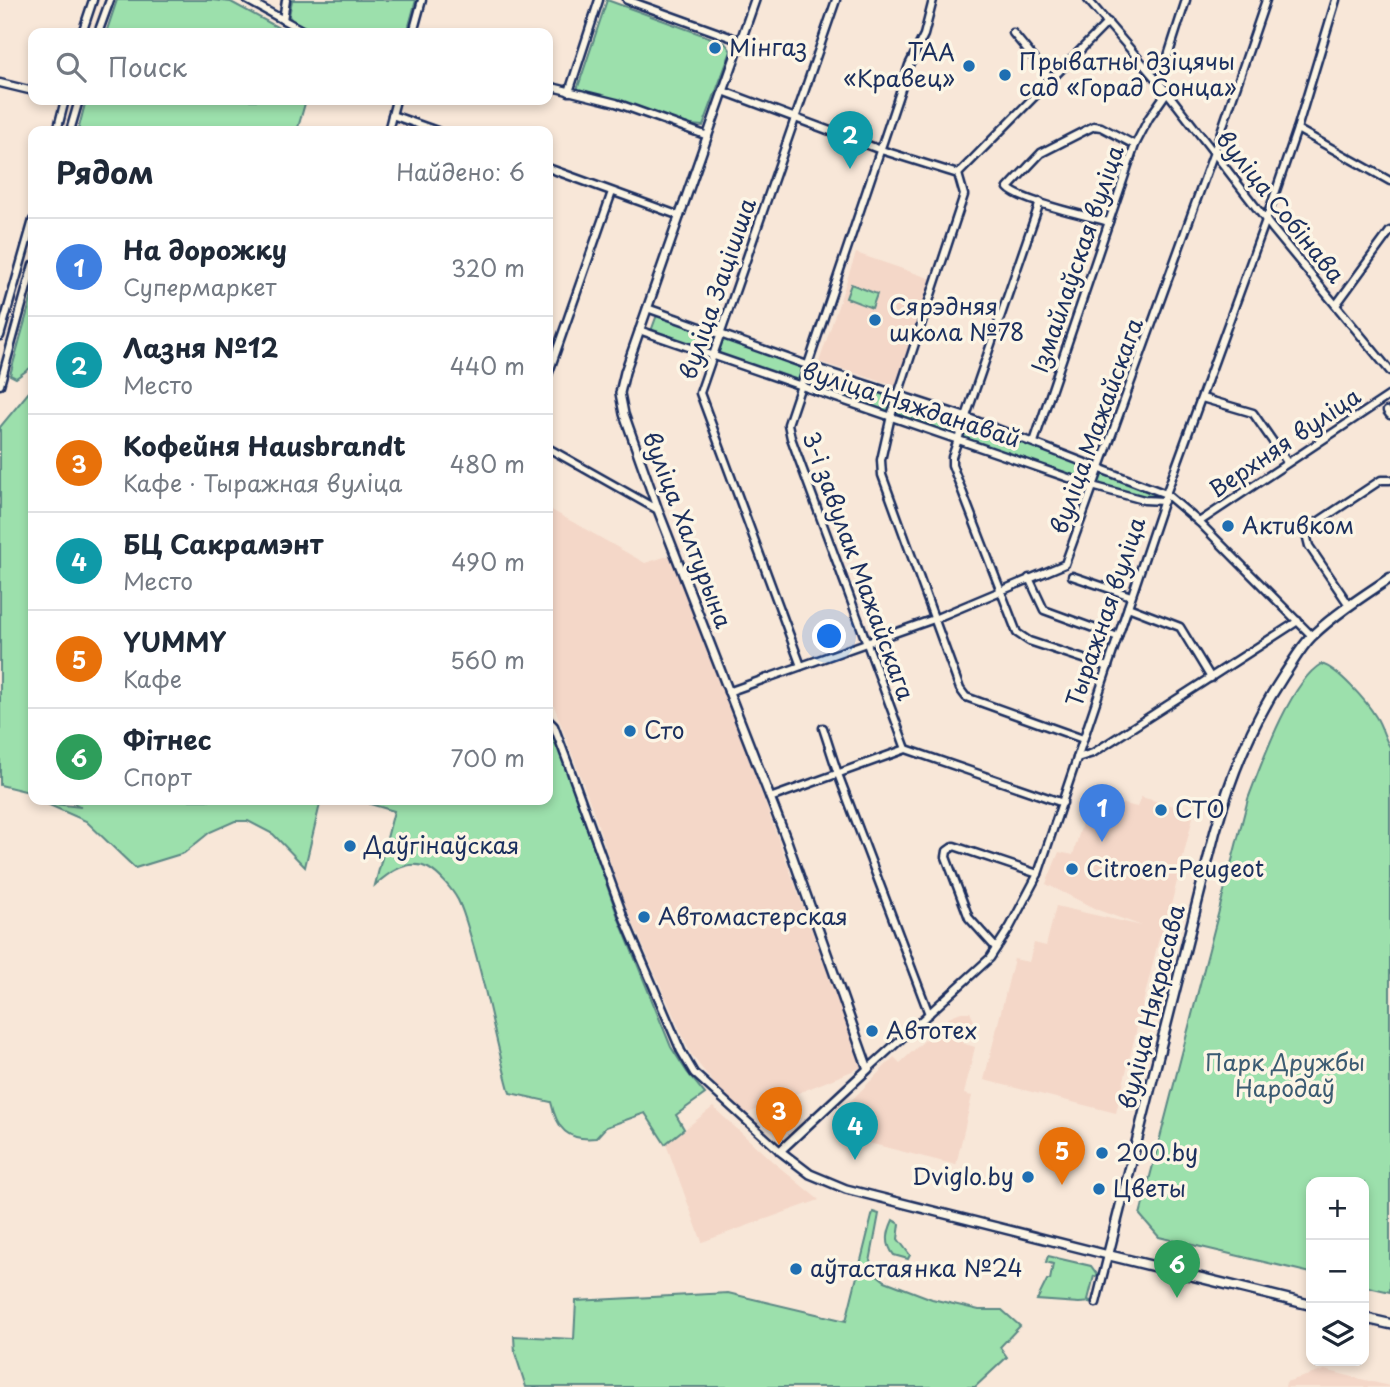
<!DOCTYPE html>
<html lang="ru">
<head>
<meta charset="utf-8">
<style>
  :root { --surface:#fff; --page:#f6f6f7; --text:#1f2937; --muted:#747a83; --line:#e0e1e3; --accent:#ea580c }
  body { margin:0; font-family:"Playpen Sans",sans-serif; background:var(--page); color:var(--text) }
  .controls { position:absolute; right:21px; bottom:21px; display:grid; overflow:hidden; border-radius:14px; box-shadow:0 4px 10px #0003 }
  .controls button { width:63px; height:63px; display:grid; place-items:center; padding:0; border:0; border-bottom:2px solid var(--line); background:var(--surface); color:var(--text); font:35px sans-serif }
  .you { position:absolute; left:830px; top:637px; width:24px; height:24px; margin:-18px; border:5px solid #fff; border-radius:50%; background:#1a73e8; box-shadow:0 0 0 10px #1a73e833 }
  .badge { display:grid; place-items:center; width:46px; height:46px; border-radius:50%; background:var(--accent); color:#fff; font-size:23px; font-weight:700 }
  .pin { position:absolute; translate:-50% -58px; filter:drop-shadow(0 2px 4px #0008) }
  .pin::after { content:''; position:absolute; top:37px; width:24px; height:21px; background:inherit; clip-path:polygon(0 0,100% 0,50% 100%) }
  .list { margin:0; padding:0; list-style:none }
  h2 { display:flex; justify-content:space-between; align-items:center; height:91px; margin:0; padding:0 28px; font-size:30px }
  h2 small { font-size:23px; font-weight:400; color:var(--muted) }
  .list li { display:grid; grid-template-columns:46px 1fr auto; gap:21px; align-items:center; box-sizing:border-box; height:98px; padding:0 28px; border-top:2px solid var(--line) }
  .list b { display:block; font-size:26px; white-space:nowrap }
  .list p { margin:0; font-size:23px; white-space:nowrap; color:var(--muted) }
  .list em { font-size:23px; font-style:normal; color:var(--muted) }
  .icon { flex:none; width:38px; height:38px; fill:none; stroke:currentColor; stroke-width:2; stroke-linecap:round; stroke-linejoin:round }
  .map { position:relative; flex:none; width:1390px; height:1387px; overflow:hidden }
  .search { position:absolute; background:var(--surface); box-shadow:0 4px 10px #0003; left:28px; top:28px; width:525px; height:77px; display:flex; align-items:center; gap:18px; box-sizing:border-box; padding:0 24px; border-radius:14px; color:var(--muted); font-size:26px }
  .panel { position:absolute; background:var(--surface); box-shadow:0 4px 10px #0003; left:28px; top:126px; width:525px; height:679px; border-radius:14px }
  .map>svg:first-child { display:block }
  .built { fill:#f4d7c8 }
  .green { fill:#9ce0ac; stroke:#5c8885; stroke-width:2 }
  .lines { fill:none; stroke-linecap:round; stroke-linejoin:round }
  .minor-casing { stroke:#1b2f5e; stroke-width:11 }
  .tertiary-casing { stroke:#1b2f5e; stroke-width:12 }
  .secondary-casing { stroke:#1b2f5e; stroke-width:13 }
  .minor { stroke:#fcf5e5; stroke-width:6 }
  .tertiary { stroke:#fcf5e5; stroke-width:7 }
  .secondary { stroke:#fcf5e5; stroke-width:8 }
  .poi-dot { fill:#1f6fb2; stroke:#fcf5e5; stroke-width:2.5 }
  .labels { text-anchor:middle; stroke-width:7; stroke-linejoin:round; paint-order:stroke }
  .poi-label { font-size:23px; fill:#1b2f5e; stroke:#fcf5e5; text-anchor:start }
  .street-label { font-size:23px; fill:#1b2f5e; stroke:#fcf5e5 }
  .park-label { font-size:23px; fill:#3b5b72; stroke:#fcf5e5 }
</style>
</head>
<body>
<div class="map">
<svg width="1390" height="1387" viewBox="0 0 1390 1387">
  <rect width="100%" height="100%" fill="#f8e7d8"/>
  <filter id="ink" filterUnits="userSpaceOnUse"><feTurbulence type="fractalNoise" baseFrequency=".0143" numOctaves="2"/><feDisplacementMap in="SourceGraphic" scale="14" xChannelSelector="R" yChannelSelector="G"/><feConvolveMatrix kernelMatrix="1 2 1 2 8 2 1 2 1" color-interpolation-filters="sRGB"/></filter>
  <g filter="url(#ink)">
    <g class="built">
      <path d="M856 253 932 279 896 386 819 362Z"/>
      <path d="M548 508 645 563 671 555 682 577 862 1067 744 1115 723 1095 690 1053 622 898 594 813 554 706H548Z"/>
      <path d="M1141 797 1189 810 1188 815 1193 817 1166 925 1159 938 1116 1113 984 1080 1014 959 1029 962 1034 943 1046 946 1056 906 1142 926 1098 910 1046 884 1059 852 1073 855 1083 820 1097 812 1108 800 1137 807Z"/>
      <path d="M961 1012H970L974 1021 972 1027 962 1043 975 1047 964 1094 972 1096 956 1165 837 1135 843 1109 894 1057 900 1063 951 1016Z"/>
      <path d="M713 1107 772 1161 819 1200 702 1242 666 1144Z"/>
      <path d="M1325 1370 1389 1386V1387H1285L1286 1382Z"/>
    </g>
    <g class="green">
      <path d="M117 0H212L231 2 288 33H106Z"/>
      <path d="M292 0H416L407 33H315L292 20 289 16Z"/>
      <path d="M607 0 725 43 731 51 703 126 691 125 577 90Z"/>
      <path d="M86 100H306L297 131H78Z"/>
      <path d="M851 284 877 294 872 308 846 298Z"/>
      <path d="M33 292V366L16 378 10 375Z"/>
      <path d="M658 312 911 398 1163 492 1161 501 1136 498 650 334Z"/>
      <path d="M33 387V793L0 785V427Z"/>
      <path d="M1321 664C1338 668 1367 702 1376 717 1382 726 1384 738 1390 747V1292L1364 1286V1182H1311V1273L1159 1237 1140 1215 1248 799C1261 765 1290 682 1321 664Z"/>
      <path d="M548 730 560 752 618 917 671 1047 687 1072 705 1094 676 1115 684 1129 665 1144 645 1113 606 1127 596 1138C567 1141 557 1129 551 1102L510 1093C496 1043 487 991 472 941 468 928 464 912 458 900 452 889 439 874 428 868 409 858 389 872 375 885L394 811 370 804 369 800H548Z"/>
      <path d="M38 800 55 804 81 807 68 800H321L305 867 273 834 248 821H235L210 832 184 853 135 868 86 821Z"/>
      <path d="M873 1212 879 1214 870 1262 875 1273 885 1281 932 1299 979 1310H1002L1020 1326 1000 1347 1007 1357 975 1387H526L515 1353 514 1336 574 1339 576 1301 728 1293 846 1321Z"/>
      <path d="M893 1220 900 1224 898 1239 910 1255 908 1259 894 1255C885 1244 887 1233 893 1220Z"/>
      <path d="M1048 1256 1091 1266 1099 1277 1094 1276 1088 1300 1093 1302 1079 1303 1037 1300 1047 1280H1050L1053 1264 1046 1262Z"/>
    </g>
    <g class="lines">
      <g class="minor-casing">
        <g id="minor">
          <path d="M247 0 307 33"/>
          <path d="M627 0 741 41"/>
          <path d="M1088 0 1167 92 1272 228 1390 371"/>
          <path d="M283 20 286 0"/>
          <path d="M82 33 93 0"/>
          <path d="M98 33 110 0"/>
          <path d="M413 33 422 0"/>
          <path d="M1013 33 1050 78"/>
          <path d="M0 83 33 91"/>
          <path d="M1159 84 1186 0"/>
          <path d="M548 86 616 103 708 136"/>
          <path d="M723 91 881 150 958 174 964 195 891 416 881 460 882 475 960 689 966 697 1083 739"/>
          <path d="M569 92 599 0"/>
          <path d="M392 115 437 131"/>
          <path d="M1297 129 1390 181"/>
          <path d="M57 131 65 100"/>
          <path d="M70 131 79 100"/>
          <path d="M388 131 396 100"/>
          <path d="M548 168 680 216"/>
          <path d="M958 174 1108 22"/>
          <path d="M1040 202 952 457V465L1017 633 1029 641 1108 667"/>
          <path d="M1109 222C1088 216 1019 201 1008 188L1041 153 1094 126 1101 127 1135 145"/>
          <path d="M1336 305 1390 231"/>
          <path d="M647 308 807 365 966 417 1166 494 1199 522 1312 636"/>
          <path d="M639 330 1092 486 1144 500 1164 501"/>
          <path d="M0 336 33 220"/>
          <path d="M548 375 612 192"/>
          <path d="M0 385 33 265"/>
          <path d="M1202 398 1253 413 1287 462"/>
          <path d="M1387 411 1390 415"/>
          <path d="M1034 442 1135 145 1149 118 1167 92"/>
          <path d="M548 448 658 510"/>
          <path d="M1199 522 1390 395"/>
          <path d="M1072 576 1131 596"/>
          <path d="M1029 578 1044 610 1118 637"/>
          <path d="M1349 605 1309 546 1306 534 1310 527 1381 480H1390"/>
          <path d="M1128 607 1180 627 1211 678"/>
          <path d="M801 666 700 393 836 0"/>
          <path d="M728 692 934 619 1065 564 1214 152 1266 0"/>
          <path d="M548 720 554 726 569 766 624 918 681 1051 694 1073 780 1151"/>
          <path d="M823 728 838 774 929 1014"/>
          <path d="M906 749 791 438 788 424 909 65 924 35 933 0"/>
          <path d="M906 749 1063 803"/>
          <path d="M1077 758 1093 753 1298 621"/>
          <path d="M770 798 906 749"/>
          <path d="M996 948 969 918 946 857 947 851 954 846 1038 874"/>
          <path d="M868 1069 990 958 1010 927 1038 874 1166 494 1266 220 1297 129 1336 0"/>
          <path d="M1096 1303 1108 1255"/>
        </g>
      </g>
      <g class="tertiary-casing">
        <path id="tertiary" d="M755 0 625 372 620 393 624 414 658 510 787 841 868 1069 780 1151 810 1174 846 1189 1108 1255"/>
      </g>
      <g class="secondary-casing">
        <g id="secondary">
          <path d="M1311 1305 1108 1255 1215 832C1231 775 1251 725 1284 675 1293 662 1301 647 1312 636 1335 614 1363 596 1390 578"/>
          <path d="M1364 1318 1390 1324"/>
        </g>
      </g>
      <use href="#minor" class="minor"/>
      <use href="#tertiary" class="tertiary"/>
      <use href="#secondary" class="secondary"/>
    </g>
  </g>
  <g class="poi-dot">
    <circle cx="715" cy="48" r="7"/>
    <circle cx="969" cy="66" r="7"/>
    <circle cx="1005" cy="75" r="7"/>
    <circle cx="875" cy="320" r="7"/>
    <circle cx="1228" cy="526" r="7"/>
    <circle cx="630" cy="731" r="7"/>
    <circle cx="1161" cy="810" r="7"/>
    <circle cx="350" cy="846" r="7"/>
    <circle cx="1072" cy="869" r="7"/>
    <circle cx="644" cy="917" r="7"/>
    <circle cx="872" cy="1031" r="7"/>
    <circle cx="1102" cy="1153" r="7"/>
    <circle cx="1028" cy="1177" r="7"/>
    <circle cx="1099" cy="1189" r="7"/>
    <circle cx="796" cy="1269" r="7"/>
  </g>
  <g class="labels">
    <g class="poi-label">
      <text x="729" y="56">Мінгаз</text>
      <text x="955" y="61" text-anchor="end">ТАА<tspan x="955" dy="26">«Кравец»</tspan></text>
      <text x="1019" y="70">Прыватны дзіцячы<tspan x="1019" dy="26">сад «Горад Сонца»</tspan></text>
      <text x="889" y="315">Сярэдняя<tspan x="889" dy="26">школа №78</tspan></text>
      <text x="1242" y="534">Активком</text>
      <text x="644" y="739">Сто</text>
      <text x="1175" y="818">СТО</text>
      <text x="364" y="854">Даўгінаўская</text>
      <text x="1086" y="877">Citroen-Peugeot</text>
      <text x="658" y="925">Автомастерская</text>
      <text x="886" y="1039">Автотех</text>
      <text x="1116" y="1161">200.by</text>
      <text x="1014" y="1185" text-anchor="end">Dviglo.by</text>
      <text x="1113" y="1197">Цветы</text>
      <text x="810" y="1277">аўтастаянка №24</text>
    </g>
    <g class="street-label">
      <text transform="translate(1280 207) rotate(51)" y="8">вуліца Собінава</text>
      <text transform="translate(1078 259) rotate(-71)" y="8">Ізмайлаўская вуліца</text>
      <text transform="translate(718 289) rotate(-71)" y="8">вуліца Зацішша</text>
      <text transform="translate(911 405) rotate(18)" y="8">вуліца Няжданавай</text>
      <text transform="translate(1097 426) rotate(-70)" y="8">вуліца Мажайскага</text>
      <text transform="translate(1285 443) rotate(-34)" y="8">Верхняя вуліца</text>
      <text transform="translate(687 530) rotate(69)" y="8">вуліца Халтурына</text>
      <text transform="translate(858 566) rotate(70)" y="8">3-і завулак Мажайскага</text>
      <text transform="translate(1106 612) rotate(-71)" y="8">Тыражная вуліца</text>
      <text transform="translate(1152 1007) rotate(-76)" y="8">вуліца Някрасава</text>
    </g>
    <g class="park-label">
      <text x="1285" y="1071">Парк Дружбы<tspan x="1285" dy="26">Народаў</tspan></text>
    </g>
  </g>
</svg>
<div class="controls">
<button>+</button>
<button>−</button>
<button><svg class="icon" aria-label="layers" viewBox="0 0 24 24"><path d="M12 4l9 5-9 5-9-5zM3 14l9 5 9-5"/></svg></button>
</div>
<div class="you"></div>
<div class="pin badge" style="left:1102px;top:842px;background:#3f7fe0">1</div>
<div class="pin badge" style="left:850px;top:169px;background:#0f9aa8">2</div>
<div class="pin badge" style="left:779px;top:1145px;background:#e8710a">3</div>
<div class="pin badge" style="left:855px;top:1160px;background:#0f9aa8">4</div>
<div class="pin badge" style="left:1062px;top:1185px;background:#e8710a">5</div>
<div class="pin badge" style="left:1177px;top:1298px;background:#2e9e5b">6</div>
<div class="search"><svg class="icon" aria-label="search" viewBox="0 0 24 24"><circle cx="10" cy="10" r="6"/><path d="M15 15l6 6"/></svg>Поиск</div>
<section class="panel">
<h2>Рядом<small>Найдено: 6</small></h2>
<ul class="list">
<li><span class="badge" style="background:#3f7fe0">1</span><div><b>На дорожку</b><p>Супермаркет</p></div><em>320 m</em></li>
<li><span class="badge" style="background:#0f9aa8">2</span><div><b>Лазня №12</b><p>Место</p></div><em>440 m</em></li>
<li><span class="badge" style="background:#e8710a">3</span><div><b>Кофейня Hausbrandt</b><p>Кафе · Тыражная вуліца</p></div><em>480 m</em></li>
<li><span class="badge" style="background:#0f9aa8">4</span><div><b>БЦ Сакрамэнт</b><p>Место</p></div><em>490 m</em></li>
<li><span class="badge" style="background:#e8710a">5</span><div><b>YUMMY</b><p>Кафе</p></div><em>560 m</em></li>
<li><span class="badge" style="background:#2e9e5b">6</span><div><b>Фітнес</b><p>Спорт</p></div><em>700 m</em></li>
</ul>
</section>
</div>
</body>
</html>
